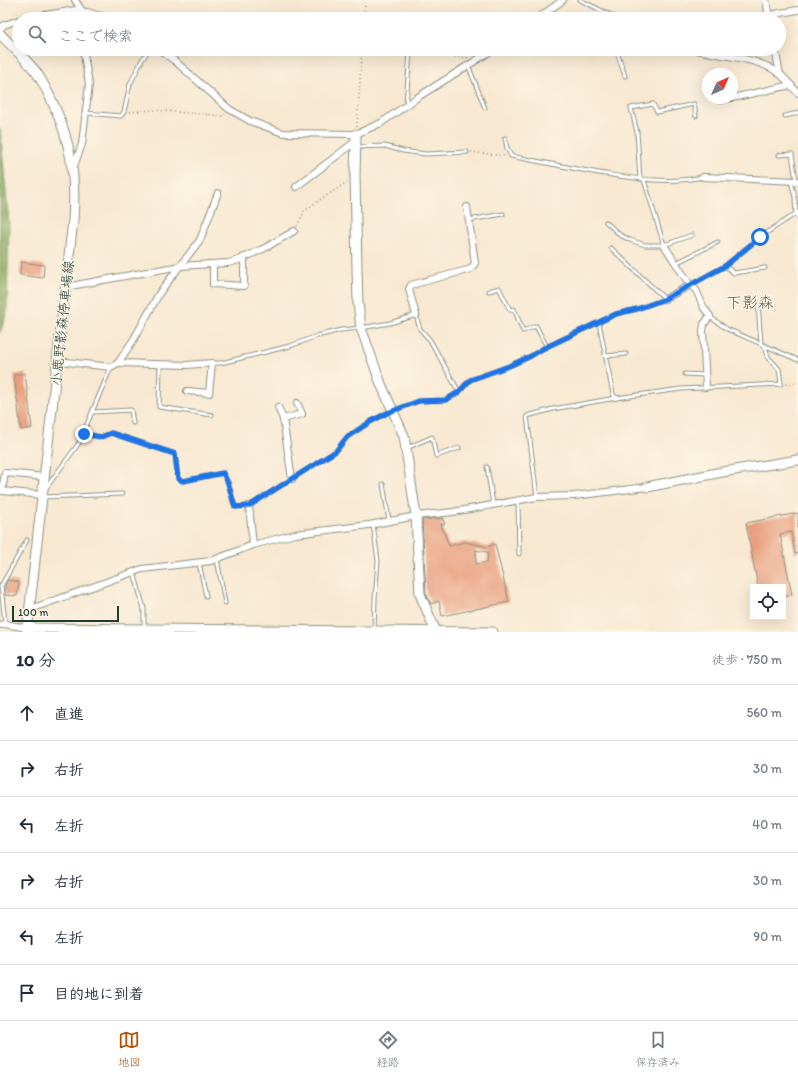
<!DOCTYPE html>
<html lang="ja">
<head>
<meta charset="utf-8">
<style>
  :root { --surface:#fff; --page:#f6f6f7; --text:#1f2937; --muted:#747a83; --line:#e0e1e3; --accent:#b45309 }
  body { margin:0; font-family:Itim,"Klee One",sans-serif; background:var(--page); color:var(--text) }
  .controls { position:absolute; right:12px; bottom:12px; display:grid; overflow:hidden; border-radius:0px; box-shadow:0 4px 16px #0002 }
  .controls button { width:36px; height:36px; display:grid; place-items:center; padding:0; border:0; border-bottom:1px solid var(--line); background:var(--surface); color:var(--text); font:20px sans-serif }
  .compass { position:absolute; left:702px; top:68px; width:36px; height:36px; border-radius:50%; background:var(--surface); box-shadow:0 4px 16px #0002; rotate:45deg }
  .scale { position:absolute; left:12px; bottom:10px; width:107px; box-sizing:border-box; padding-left:4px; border:2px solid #1f3d34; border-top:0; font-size:11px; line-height:14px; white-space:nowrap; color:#1f3d34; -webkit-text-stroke:3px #fcf5e5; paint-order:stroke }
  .stop { position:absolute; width:12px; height:12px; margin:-9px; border:3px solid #1a73e8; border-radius:50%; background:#fff }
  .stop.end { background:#1a73e8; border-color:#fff; box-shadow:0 1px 4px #0008 }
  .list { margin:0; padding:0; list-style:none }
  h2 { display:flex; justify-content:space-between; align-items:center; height:52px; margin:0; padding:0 16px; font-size:17px }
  h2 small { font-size:13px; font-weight:400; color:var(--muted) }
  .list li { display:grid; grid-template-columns:26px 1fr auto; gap:12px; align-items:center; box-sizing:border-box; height:56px; padding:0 16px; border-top:1px solid var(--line) }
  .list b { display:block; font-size:15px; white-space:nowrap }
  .list em { font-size:13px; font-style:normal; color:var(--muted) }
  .icon { flex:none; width:22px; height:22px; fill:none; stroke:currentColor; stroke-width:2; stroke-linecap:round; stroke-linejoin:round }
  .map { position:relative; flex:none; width:798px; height:632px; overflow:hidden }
  .search { position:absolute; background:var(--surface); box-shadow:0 4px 16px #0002; left:12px; right:12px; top:12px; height:44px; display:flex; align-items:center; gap:10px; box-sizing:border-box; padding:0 14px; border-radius:22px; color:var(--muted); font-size:15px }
  .sheet { height:388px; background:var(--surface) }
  nav { display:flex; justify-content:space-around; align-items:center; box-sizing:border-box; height:56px; border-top:1px solid var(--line); background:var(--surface); font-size:11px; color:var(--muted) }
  nav a { display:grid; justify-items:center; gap:2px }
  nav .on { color:var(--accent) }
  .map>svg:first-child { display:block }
  .forest { fill:#85a458; stroke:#527046 }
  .building { fill:#e99f7e; fill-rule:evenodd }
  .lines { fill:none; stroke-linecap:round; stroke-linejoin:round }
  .lane-casing { stroke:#8c9282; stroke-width:5 }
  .street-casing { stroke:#8c9282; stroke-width:8 }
  .secondary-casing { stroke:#8c9282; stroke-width:11 }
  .path { stroke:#8c9282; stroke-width:1.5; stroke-dasharray:1 3; stroke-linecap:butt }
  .lane { stroke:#fff; stroke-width:3 }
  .street { stroke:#fff; stroke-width:6 }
  .secondary { stroke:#fff; stroke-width:9 }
  .route { stroke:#1a73e8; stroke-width:5 }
  .labels { text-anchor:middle; stroke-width:3; stroke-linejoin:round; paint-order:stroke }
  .street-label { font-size:14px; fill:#1f3d34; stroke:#fcf5e5 }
  .quarter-label { font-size:16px; fill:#665f4e; stroke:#fcf5e5 }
</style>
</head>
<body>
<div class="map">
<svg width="798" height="632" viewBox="0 0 798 632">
  <rect width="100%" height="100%" fill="#fcf5e5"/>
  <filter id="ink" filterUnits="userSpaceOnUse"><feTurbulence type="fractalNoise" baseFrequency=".025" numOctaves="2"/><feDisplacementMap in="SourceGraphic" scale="8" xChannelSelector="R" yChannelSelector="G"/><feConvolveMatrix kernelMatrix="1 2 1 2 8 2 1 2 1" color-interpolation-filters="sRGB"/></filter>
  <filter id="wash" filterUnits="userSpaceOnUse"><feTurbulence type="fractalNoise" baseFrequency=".012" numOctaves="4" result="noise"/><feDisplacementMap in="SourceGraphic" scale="16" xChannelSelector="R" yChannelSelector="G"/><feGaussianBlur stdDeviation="0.9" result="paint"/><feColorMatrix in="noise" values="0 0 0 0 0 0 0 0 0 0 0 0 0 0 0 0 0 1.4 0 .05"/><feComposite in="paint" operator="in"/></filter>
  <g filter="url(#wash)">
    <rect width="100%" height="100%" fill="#f8e8d1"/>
    <path class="forest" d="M0 129 9 223 7 312 0 333Z"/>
    <g id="blocks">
      <g class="building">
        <path d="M21 262 44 265 43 278 20 275Z"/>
        <path d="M25 373 32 428 21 430 14 375Z"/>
        <path d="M798 513V553L795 554 791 532 780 534 792 595 783 597V587H758L746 523Z"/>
        <path d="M442 518 445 524H441L449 546 465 542 487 547 495 544 509 602 442 616 439 601 431 604 426 593 422 520ZM476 550 488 552 487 562 476 564Z"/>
        <path d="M8 580 19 582 17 596 5 595V586Z"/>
      </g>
    </g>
  </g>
  <g filter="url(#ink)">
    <use href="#blocks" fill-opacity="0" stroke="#8c9282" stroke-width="1"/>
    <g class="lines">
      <g class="lane-casing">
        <g id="lane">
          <path d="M580 0 619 19"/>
          <path d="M605 13 607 19"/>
          <path d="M616 49 625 76"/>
          <path d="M468 65 485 108"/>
          <path d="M406 104 410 52"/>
          <path d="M86 113 121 116 124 112 130 84 142 60 149 49"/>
          <path d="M785 116 798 113"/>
          <path d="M505 138 507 148 511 156C542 162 573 169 605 174 638 179 669 184 703 177"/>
          <path d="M357 147 385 146 403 151 426 154 467 152"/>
          <path d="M779 155 792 154 796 181"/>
          <path d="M640 179 637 132 631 108 653 104 657 112 694 104 696 116"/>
          <path d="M644 180 664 245"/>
          <path d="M791 181 795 197 796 214 798 218"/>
          <path d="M469 220 503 214"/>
          <path d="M606 222 620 235 630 240 645 245H664L692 235"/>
          <path d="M676 263 718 242"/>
          <path d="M725 266 734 273 765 268"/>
          <path d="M690 285 725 266 760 237 798 212"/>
          <path d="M489 291 499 288 510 310 514 309 523 331 536 326 547 347"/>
          <path d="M758 303 761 344"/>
          <path d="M710 317 727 329 798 360"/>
          <path d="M606 356 626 354"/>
          <path d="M212 363H221L290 346 317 336 341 330 361 328 390 323 416 315 420 329 430 340 459 392"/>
          <path d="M160 364 159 407 212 415"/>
          <path d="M685 374 705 375"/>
          <path d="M616 398 681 389 781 384 779 369 768 357 765 346"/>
          <path d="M93 412 131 410 133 423"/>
          <path d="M84 434 101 437 111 433 175 454 178 479 183 481 223 473 228 483 235 507 249 506 336 451 347 437 370 422 387 413 419 401 446 400 459 392 470 380 509 366 531 356 542 349 616 314 637 309 665 299 611 248"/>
          <path d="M407 448 432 437 436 456 459 448"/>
          <path d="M487 467 493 504"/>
          <path d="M383 484 389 520"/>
          <path d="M46 488 79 443 111 367"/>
          <path d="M43 497 122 494"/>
          <path d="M537 497 527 416 553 409 616 398 613 394 599 323"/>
          <path d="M518 500 519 554"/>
          <path d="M373 524 378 561 375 599 374 630"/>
          <path d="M217 559 225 603"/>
          <path d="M199 563 206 596"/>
          <path d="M134 572 144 609V627"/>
          <path d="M5 623 1 586 27 540"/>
        </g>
      </g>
      <g class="street-casing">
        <g id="street">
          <path d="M75 0 82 11"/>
          <path d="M766 0 769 18"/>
          <path d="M769 15 798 10"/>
          <path d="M22 19 75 10 87 12 111 19"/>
          <path d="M537 19 563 0"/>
          <path d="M0 29 4 25 19 20"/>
          <path d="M158 49 175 61 229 109 250 121 283 133 356 134 381 123 418 97 494 49"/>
          <path d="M694 49C720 57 759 56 781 75 787 80 792 87 798 93"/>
          <path d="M775 49 780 74"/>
          <path d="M732 98 791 85"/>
          <path d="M720 100 731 98"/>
          <path d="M73 169 82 144 89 84 83 49"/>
          <path d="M703 177 798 181"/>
          <path d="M296 187 356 141"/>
          <path d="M664 245 690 285 696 290 704 308 710 316 704 324 703 331 706 387"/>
          <path d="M213 264V284L244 286V257"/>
          <path d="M65 287 180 266 228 263 239 260 265 248 294 231"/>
          <path d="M665 299 690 285"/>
          <path d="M416 315 409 289 411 285 471 269 475 263 467 207"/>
          <path d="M58 361 111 367 118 363 134 339 160 292 200 240 218 193"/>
          <path d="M118 363 187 365 212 363 209 393 187 391"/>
          <path d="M278 407 283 419 292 479"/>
          <path d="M283 419 302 414 297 403"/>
          <path d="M43 495 2 491 5 473 45 477"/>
          <path d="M249 506 253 545"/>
          <path d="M28 610 142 569 211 561 253 545 295 534 369 525 416 516 453 512 537 497 574 496 647 487"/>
          <path d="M0 625 5 624 27 628"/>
        </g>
      </g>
      <g class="secondary-casing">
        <g id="secondary">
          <path d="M0 34C12 46 25 58 36 72 42 80 47 91 52 101 71 141 76 176 73 220L27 632"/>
          <path d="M356 134 355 176 357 269 358 303 361 328 381 384 404 436 416 516 420 594 436 632"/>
          <path d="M647 487 722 472 798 460"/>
          <path d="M27 628 493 632"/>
        </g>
      </g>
      <g class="path">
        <path d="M364 19 365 0"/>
        <path d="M380 49 405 51"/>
        <path d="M415 52 469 58"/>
        <path d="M130 112 153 110 224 116 225 114"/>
        <path d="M357 127 362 49"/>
        <path d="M471 152 505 156"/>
        <path d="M297 226 305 210 347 182"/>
        <path d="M786 384 798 383"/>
      </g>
      <use href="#lane" class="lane"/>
      <use href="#street" class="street"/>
      <use href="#secondary" class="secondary"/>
    </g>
  </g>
  <g class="lines" filter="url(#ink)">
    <path class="route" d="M84 434 101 437 111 433 175 454 178 479 183 481 223 473 228 483 235 507 249 506 336 451 347 437 370 422 387 413 419 401 446 400 459 392 470 380 509 366 531 356 542 349 616 314 637 309 665 299 725 266 760 237"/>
  </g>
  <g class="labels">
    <g class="street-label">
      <text transform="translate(62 323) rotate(-84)" y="5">小鹿野影森停車場線</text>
    </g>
    <g class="quarter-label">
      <text x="750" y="308">下影森</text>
    </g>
  </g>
</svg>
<div class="controls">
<button><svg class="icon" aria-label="locate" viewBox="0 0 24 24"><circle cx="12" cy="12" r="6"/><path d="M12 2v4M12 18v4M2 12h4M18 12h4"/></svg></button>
</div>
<svg class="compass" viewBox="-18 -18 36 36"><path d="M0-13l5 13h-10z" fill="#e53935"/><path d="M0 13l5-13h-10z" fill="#747a83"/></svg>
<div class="scale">100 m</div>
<div class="stop" style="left:760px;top:237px"></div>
<div class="stop end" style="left:84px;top:434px"></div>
<div class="search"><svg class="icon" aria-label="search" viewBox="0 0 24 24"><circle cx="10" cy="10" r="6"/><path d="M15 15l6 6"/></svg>ここで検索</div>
</div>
<section class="sheet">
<h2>10 分<small>徒歩 · 750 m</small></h2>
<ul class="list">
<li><svg class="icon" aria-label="ahead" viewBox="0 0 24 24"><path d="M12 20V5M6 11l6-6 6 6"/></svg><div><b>直進</b></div><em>560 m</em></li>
<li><svg class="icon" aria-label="right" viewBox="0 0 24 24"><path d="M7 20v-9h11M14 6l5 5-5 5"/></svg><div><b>右折</b></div><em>30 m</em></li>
<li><svg class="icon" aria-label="left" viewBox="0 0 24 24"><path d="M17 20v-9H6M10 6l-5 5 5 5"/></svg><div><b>左折</b></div><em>40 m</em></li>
<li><svg class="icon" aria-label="right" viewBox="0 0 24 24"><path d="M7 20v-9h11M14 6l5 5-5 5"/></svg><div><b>右折</b></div><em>30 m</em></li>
<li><svg class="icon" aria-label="left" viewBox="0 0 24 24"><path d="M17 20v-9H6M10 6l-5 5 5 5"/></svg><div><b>左折</b></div><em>90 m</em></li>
<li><svg class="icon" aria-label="arrive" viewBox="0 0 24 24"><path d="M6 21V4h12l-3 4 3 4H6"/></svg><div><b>目的地に到着</b></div></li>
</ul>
</section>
<nav>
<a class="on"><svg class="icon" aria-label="map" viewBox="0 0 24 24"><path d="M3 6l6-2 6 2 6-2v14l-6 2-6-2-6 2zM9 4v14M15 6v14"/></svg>地図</a>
<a><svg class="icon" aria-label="directions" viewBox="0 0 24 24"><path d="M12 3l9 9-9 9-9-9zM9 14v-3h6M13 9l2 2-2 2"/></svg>経路</a>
<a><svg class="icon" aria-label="saved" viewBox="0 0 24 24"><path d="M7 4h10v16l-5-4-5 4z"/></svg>保存済み</a>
</nav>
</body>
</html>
